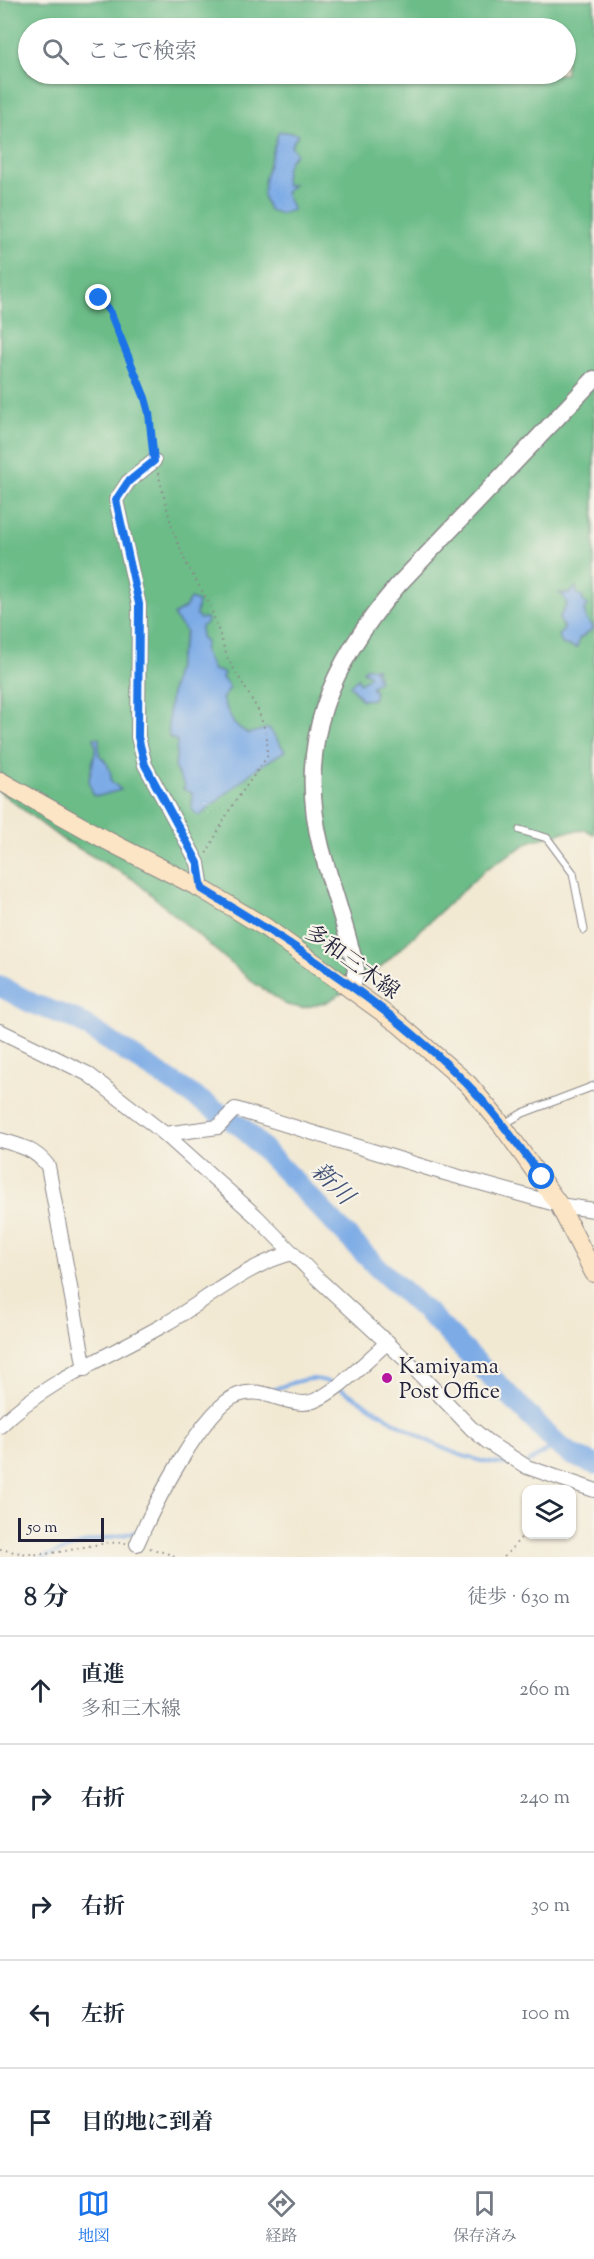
<!DOCTYPE html>
<html lang="ja">
<head>
<meta charset="utf-8">
<style>
  :root { --surface:#fff; --page:#f2f2f3; --text:#1f2937; --muted:#747a83; --line:#e0e1e3; --accent:#1a73e8 }
  body { margin:0; font-family:"Sorts Mill Goudy","Noto Serif JP",serif; background:var(--page); color:var(--text) }
  .controls { position:absolute; right:18px; bottom:18px; display:grid; overflow:hidden; border-radius:12px; box-shadow:0 2px 4px #0004 }
  .controls button { width:54px; height:54px; display:grid; place-items:center; padding:0; border:0; border-bottom:2px solid var(--line); background:var(--surface); color:var(--text); font:30px sans-serif }
  .scale { position:absolute; left:18px; bottom:15px; width:86px; box-sizing:border-box; padding-left:6px; border:3px solid #22223b; border-top:0; font-size:16px; line-height:21px; white-space:nowrap; color:#22223b; -webkit-text-stroke:4px #f7f3e8; paint-order:stroke }
  .stop { position:absolute; width:18px; height:18px; margin:-14px; border:4px solid #1a73e8; border-radius:50%; background:#fff }
  .stop.end { background:#1a73e8; border-color:#fff; box-shadow:0 2px 6px #0008 }
  .list { margin:0; padding:0; list-style:none }
  h2 { display:flex; justify-content:space-between; align-items:center; height:78px; margin:0; padding:0 24px; font-size:26px }
  h2 small { font-size:20px; font-weight:400; color:var(--muted) }
  .list li { display:grid; grid-template-columns:39px 1fr auto; gap:18px; align-items:center; box-sizing:border-box; height:108px; padding:0 24px; border-top:2px solid var(--line) }
  .list b { display:block; font-size:22px; white-space:nowrap }
  .list p { margin:0; font-size:20px; white-space:nowrap; color:var(--muted) }
  .list em { font-size:20px; font-style:normal; color:var(--muted) }
  .icon { flex:none; width:33px; height:33px; fill:none; stroke:currentColor; stroke-width:2; stroke-linecap:round; stroke-linejoin:round }
  .map { position:relative; flex:none; width:594px; height:1557px; overflow:hidden }
  .search { position:absolute; background:var(--surface); box-shadow:0 2px 4px #0004; left:18px; right:18px; top:18px; height:66px; display:flex; align-items:center; gap:15px; box-sizing:border-box; padding:0 21px; border-radius:33px; color:var(--muted); font-size:22px }
  .sheet { height:618px; background:var(--surface) }
  nav { display:flex; justify-content:space-around; align-items:center; box-sizing:border-box; height:84px; border-top:2px solid var(--line); background:var(--surface); font-size:16px; color:var(--muted) }
  nav a { display:grid; justify-items:center; gap:3px }
  nav .on { color:var(--accent) }
  .map>svg:first-child { display:block }
  .forest { fill:#6cbc88; stroke:#476f62; stroke-width:1.5; fill-rule:evenodd }
  .water { fill:#7cabe6; stroke:#4f6690; stroke-width:1.5 }
  .lines { fill:none; stroke-linecap:round; stroke-linejoin:round }
  .stream { stroke:#7cabe6; stroke-width:4 }
  .river { stroke:#7cabe6; stroke-width:21 }
  .service-casing { stroke:#8a8687; stroke-width:9 }
  .minor-casing { stroke:#8a8687; stroke-width:16 }
  .tertiary-casing { stroke:#8a8687; stroke-width:19 }
  .secondary-casing { stroke:#8a8687; stroke-width:20 }
  .path { stroke:#8a8687; stroke-width:2; stroke-dasharray:1.5 4.5; stroke-linecap:butt }
  .service { stroke:#fff; stroke-width:7 }
  .minor { stroke:#fff; stroke-width:14 }
  .tertiary { stroke:#fff; stroke-width:16 }
  .secondary { stroke:#fce5c4; stroke-width:18 }
  .route { stroke:#1a73e8; stroke-width:8 }
  .poi-dot { fill:#b5179e; stroke:#f7f3e8; stroke-width:2 }
  .labels { text-anchor:middle; stroke-width:4.5; stroke-linejoin:round; paint-order:stroke }
  .street-label { font-size:22px; fill:#22223b; stroke:#f7f3e8 }
  .poi-label { font-size:22px; fill:#22223b; stroke:#f7f3e8; text-anchor:start }
  .water-label { font-size:24px; font-style:italic; fill:#425277; stroke:#f7f3e8 }
</style>
</head>
<body>
<div class="map">
<svg width="594" height="1557" viewBox="0 0 594 1557">
  <rect width="100%" height="100%" fill="#f7f3e8"/>
  <filter id="ink" filterUnits="userSpaceOnUse"><feTurbulence type="fractalNoise" baseFrequency=".0167" numOctaves="2"/><feDisplacementMap in="SourceGraphic" scale="12" xChannelSelector="R" yChannelSelector="G"/><feConvolveMatrix kernelMatrix="1 2 1 2 8 2 1 2 1" color-interpolation-filters="sRGB"/></filter>
  <filter id="wash" filterUnits="userSpaceOnUse"><feTurbulence type="fractalNoise" baseFrequency=".008" numOctaves="4" result="noise"/><feDisplacementMap in="SourceGraphic" scale="24" xChannelSelector="R" yChannelSelector="G"/><feGaussianBlur stdDeviation="1.35" result="paint"/><feColorMatrix in="noise" values="0 0 0 0 0 0 0 0 0 0 0 0 0 0 0 0 0 1.4 0 .05"/><feComposite in="paint" operator="in"/></filter>
  <g filter="url(#wash)">
    <rect width="100%" height="100%" fill="#f2e9d3"/>
    <path class="forest" d="M0 0H594V834L586 830 564 832 531 841 486 869 371 976 325 1003 302 1008 287 1005 254 983 133 879 62 839 0 792ZM28 28H566V74H28Z"/>
    <g class="water">
      <path d="M279 131 298 134 291 146 296 153C286 163 284 173 286 186L293 184 285 193 293 210 281 214 269 210 263 196 265 177Z"/>
      <path d="M576 587 577 594 583 597 582 600 588 605 584 609 586 619 594 628 579 639 577 648 562 644 559 635 564 629 559 618 567 604 563 595 558 593H570Z"/>
      <path d="M190 599 198 602 196 615 200 619 206 618 207 622 201 627V637L206 642 204 651 213 670 224 673 222 678 230 688 222 699 234 724 248 734 269 728 285 751 257 768 199 816 192 810V793L183 789 185 786 175 769 177 741 169 737C165 700 178 666 186 632L173 615 185 608Z"/>
      <path d="M366 668H377L375 672 379 675 376 677 379 680 371 687 375 692 373 699 362 700 350 685 358 678 360 683 369 677V674L363 671Z"/>
      <path d="M94 738H99V755C107 761 112 771 111 781L121 790 99 796 93 795 89 780 96 747Z"/>
    </g>
    <g class="lines">
      <g class="stream">
        <path d="M341 1389C393 1419 453 1467 515 1464"/>
        <path d="M270 1391C292 1383 312 1372 334 1385"/>
        <path d="M529 1462 557 1444"/>
        <path d="M43 1557 92 1541 137 1532"/>
      </g>
      <path class="river" d="M0 986 33 1004 77 1020 243 1128 378 1268 434 1319 557 1444 572 1455 594 1464"/>
    </g>
  </g>
  <g filter="url(#ink)">
    <g class="lines">
      <g class="service-casing">
        <g id="service">
          <path d="M520 830 547 838 573 873 584 930"/>
          <path d="M502 1125 523 1113 594 1086"/>
        </g>
      </g>
      <g class="minor-casing">
        <g id="minor">
          <path d="M154 461 128 482 116 500 139 605 138 737 145 765 198 863 202 889"/>
          <path d="M0 1031 88 1074 165 1134 256 1216 316 1277 408 1362 471 1428 489 1443 527 1467 594 1490"/>
          <path d="M165 1134 218 1127 235 1109 434 1170 559 1205 594 1210"/>
          <path d="M0 1140C19 1145 35 1149 48 1166L85 1369"/>
          <path d="M0 1426C45 1381 112 1355 167 1323 207 1300 249 1263 293 1253"/>
          <path d="M137 1544C152 1510 203 1407 238 1395 262 1386 280 1403 304 1403 327 1403 369 1358 388 1342"/>
        </g>
      </g>
      <g class="tertiary-casing">
        <path id="tertiary" d="M352 989 356 970C347 929 332 888 321 847 295 743 331 663 398 585L594 379"/>
      </g>
      <g class="secondary-casing">
        <path id="secondary" d="M0 781 104 839 202 889 265 927 399 1024 468 1084 502 1125 559 1205 594 1273"/>
      </g>
      <g class="path">
        <path d="M98 298 110 312 145 398 149 413 153 450"/>
        <path d="M158 473 172 528 186 563 210 605 227 657 258 710 267 736V757L230 809 206 854"/>
        <path d="M150 1548 178 1557"/>
        <path d="M0 1549C17 1553 34 1556 52 1553 77 1550 100 1541 126 1543"/>
        <path d="M504 1557 526 1532"/>
      </g>
      <use href="#service" class="service"/>
      <use href="#minor" class="minor"/>
      <use href="#tertiary" class="tertiary"/>
      <use href="#secondary" class="secondary"/>
    </g>
  </g>
  <g class="lines" filter="url(#ink)">
    <path class="route" d="M99 298 110 312 145 398 149 413 154 461 128 482 116 500 139 604 138 737 145 765 198 863 202 889C292 943 394 1009 467 1084 495 1112 518 1145 542 1177"/>
  </g>
  <circle class="poi-dot" cx="387" cy="1378" r="6"/>
  <g class="labels">
    <g class="street-label">
      <text transform="translate(353 961) rotate(36)" y="8">多和三木線</text>
    </g>
    <g class="poi-label">
      <text x="399" y="1373">Kamiyama<tspan x="399" dy="25">Post Office</tspan></text>
    </g>
    <g class="water-label">
      <text transform="translate(333 1183) rotate(45)" y="8">新川</text>
    </g>
  </g>
</svg>
<div class="controls">
<button><svg class="icon" aria-label="layers" viewBox="0 0 24 24"><path d="M12 4l9 5-9 5-9-5zM3 14l9 5 9-5"/></svg></button>
</div>
<div class="scale">50 m</div>
<div class="stop" style="left:542px;top:1177px"></div>
<div class="stop end" style="left:99px;top:298px"></div>
<div class="search"><svg class="icon" aria-label="search" viewBox="0 0 24 24"><circle cx="10" cy="10" r="6"/><path d="M15 15l6 6"/></svg>ここで検索</div>
</div>
<section class="sheet">
<h2>8 分<small>徒歩 · 630 m</small></h2>
<ul class="list">
<li><svg class="icon" aria-label="ahead" viewBox="0 0 24 24"><path d="M12 20V5M6 11l6-6 6 6"/></svg><div><b>直進</b><p>多和三木線</p></div><em>260 m</em></li>
<li><svg class="icon" aria-label="right" viewBox="0 0 24 24"><path d="M7 20v-9h11M14 6l5 5-5 5"/></svg><div><b>右折</b></div><em>240 m</em></li>
<li><svg class="icon" aria-label="right" viewBox="0 0 24 24"><path d="M7 20v-9h11M14 6l5 5-5 5"/></svg><div><b>右折</b></div><em>30 m</em></li>
<li><svg class="icon" aria-label="left" viewBox="0 0 24 24"><path d="M17 20v-9H6M10 6l-5 5 5 5"/></svg><div><b>左折</b></div><em>100 m</em></li>
<li><svg class="icon" aria-label="arrive" viewBox="0 0 24 24"><path d="M6 21V4h12l-3 4 3 4H6"/></svg><div><b>目的地に到着</b></div></li>
</ul>
</section>
<nav>
<a class="on"><svg class="icon" aria-label="map" viewBox="0 0 24 24"><path d="M3 6l6-2 6 2 6-2v14l-6 2-6-2-6 2zM9 4v14M15 6v14"/></svg>地図</a>
<a><svg class="icon" aria-label="directions" viewBox="0 0 24 24"><path d="M12 3l9 9-9 9-9-9zM9 14v-3h6M13 9l2 2-2 2"/></svg>経路</a>
<a><svg class="icon" aria-label="saved" viewBox="0 0 24 24"><path d="M7 4h10v16l-5-4-5 4z"/></svg>保存済み</a>
</nav>
</body>
</html>
